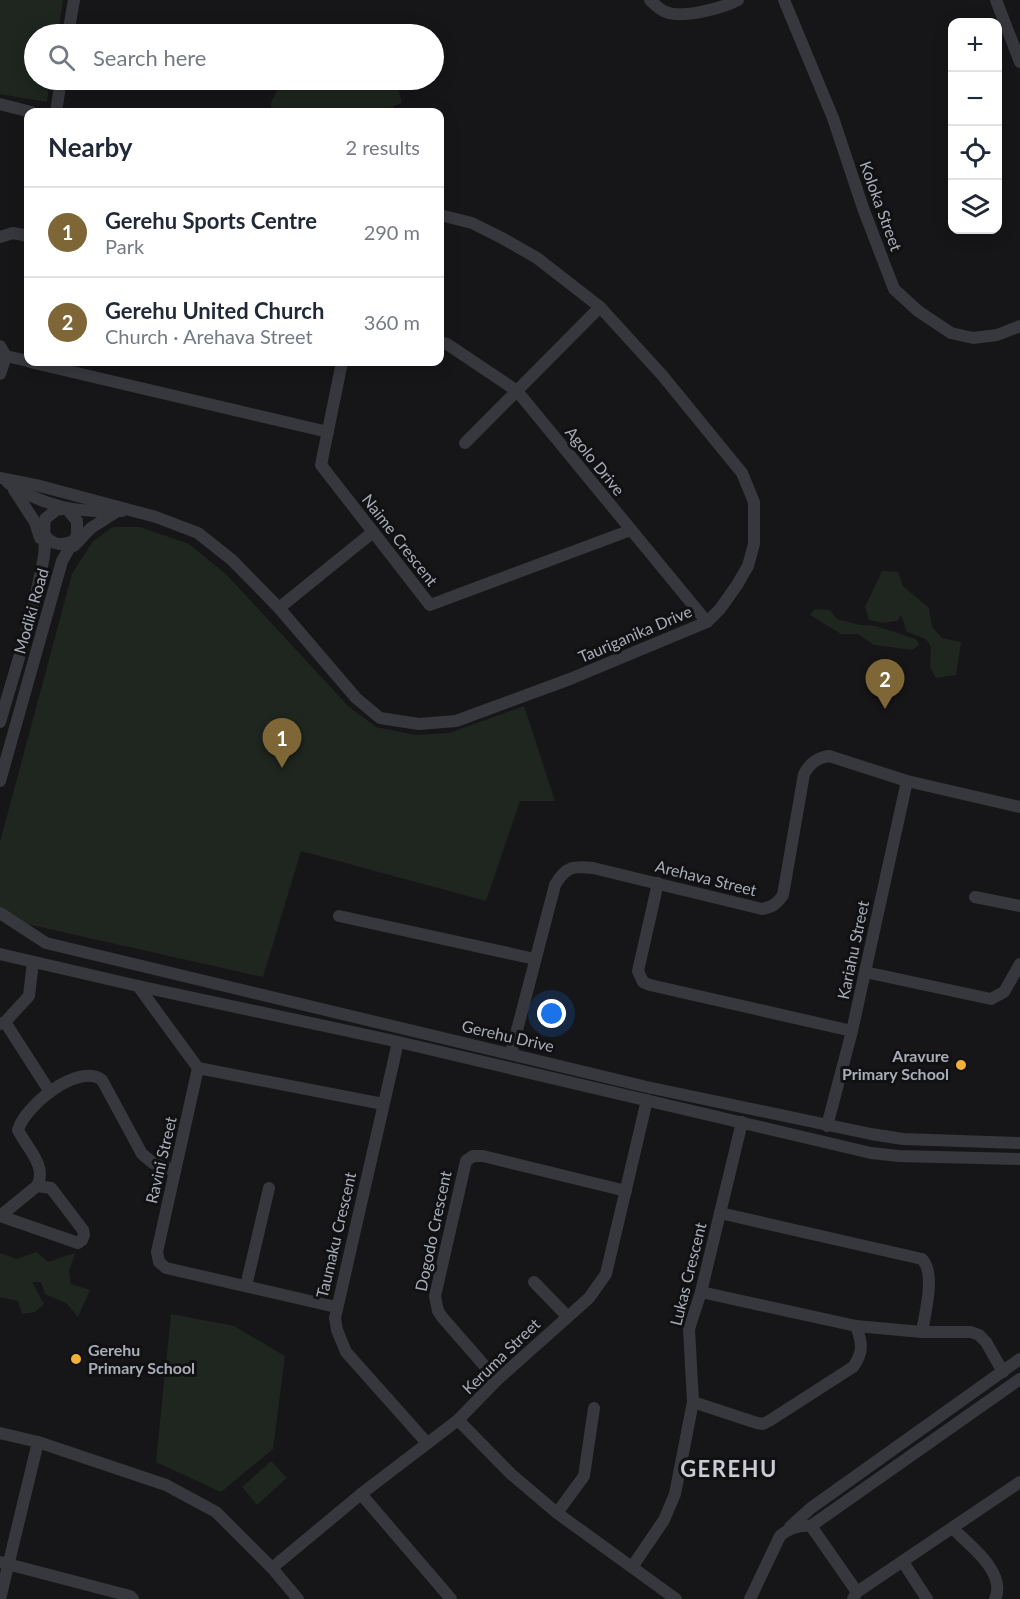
<!DOCTYPE html>
<html lang="en">
<head>
<meta charset="utf-8">
<style>
  :root { --surface:#fff; --page:#f6f6f7; --text:#1f2937; --muted:#747a83; --line:#e0e1e3; --accent:#7e6636 }
  body { margin:0; font-family:Lato,sans-serif; background:var(--page); color:var(--text) }
  .controls { position:absolute; right:18px; top:18px; display:grid; overflow:hidden; border-radius:12px; box-shadow:0 3px 15px #0003 }
  .controls button { width:54px; height:54px; display:grid; place-items:center; padding:0; border:0; border-bottom:2px solid var(--line); background:var(--surface); color:var(--text); font:30px sans-serif }
  .you { position:absolute; left:552px; top:1014px; width:21px; height:21px; margin:-15px; border:4px solid #fff; border-radius:50%; background:#1a73e8; box-shadow:0 0 0 9px #1a73e833 }
  .badge { display:grid; place-items:center; width:39px; height:39px; border-radius:50%; background:var(--accent); color:#fff; font-size:20px; font-weight:700 }
  .pin { position:absolute; translate:-50% -50px; filter:drop-shadow(0 2px 3px #0008) }
  .pin::after { content:''; position:absolute; top:32px; width:21px; height:18px; background:inherit; clip-path:polygon(0 0,100% 0,50% 100%) }
  .list { margin:0; padding:0; list-style:none }
  h2 { display:flex; justify-content:space-between; align-items:center; height:78px; margin:0; padding:0 24px; font-size:26px }
  h2 small { font-size:20px; font-weight:400; color:var(--muted) }
  .list li { display:grid; grid-template-columns:39px 1fr auto; gap:18px; align-items:center; box-sizing:border-box; height:90px; padding:0 24px; border-top:2px solid var(--line) }
  .list b { display:block; font-size:22px; white-space:nowrap }
  .list p { margin:0; font-size:20px; white-space:nowrap; color:var(--muted) }
  .list em { font-size:20px; font-style:normal; color:var(--muted) }
  .icon { flex:none; width:33px; height:33px; fill:none; stroke:currentColor; stroke-width:2; stroke-linecap:round; stroke-linejoin:round }
  .map { position:relative; flex:none; width:1020px; height:1599px; overflow:hidden }
  .search { position:absolute; background:var(--surface); box-shadow:0 3px 15px #0003; left:24px; top:24px; width:420px; height:66px; display:flex; align-items:center; gap:15px; box-sizing:border-box; padding:0 21px; border-radius:33px; color:var(--muted); font-size:22px }
  .panel { position:absolute; background:var(--surface); box-shadow:0 3px 15px #0003; left:24px; top:108px; width:420px; height:258px; border-radius:12px }
  .map>svg:first-child { display:block }
  .green { fill:#1e261f }
  .lines { fill:none; stroke-linecap:round; stroke-linejoin:round }
  .minor { stroke:#37383d; stroke-width:12 }
  .poi-dot { fill:#f2b134; stroke:#111113; stroke-width:2 }
  .labels { text-anchor:middle; stroke-width:6; stroke-linejoin:round; paint-order:stroke }
  .street-label { font-size:16px; fill:#a8adb8; stroke:#111113 }
  .poi-label { font-size:16px; font-weight:bold; fill:#a8adb8; stroke:#111113; text-anchor:end }
  .district-label { font-size:22px; font-weight:bold; letter-spacing:1.5px; fill:#c9ccd4; stroke:#111113 }
</style>
</head>
<body>
<div class="map">
<svg width="1020" height="1599" viewBox="0 0 1020 1599">
  <rect width="100%" height="100%" fill="#161618"/>
  <g class="green">
    <path d="M0 0H63L58 34H34V80H50L47 102 0 94Z"/>
    <path d="M282 80H335L341 90 354 88 355 80H396L402 103 393 106 394 112H300L292 110 288 112H271V103Z"/>
    <path d="M113 527H140L189 544 227 575 348 706 376 727 415 735 449 733 524 706 555 801H520L486 901 301 851 263 977 0 918V842L72 574 93 541Z"/>
    <path d="M882 571 898 572 903 586 929 608 932 627 942 638 961 642 956 675 936 678 930 667 931 647 926 639 907 632 901 615 897 621 882 623 869 620 865 607Z"/>
    <path d="M815 609 830 610 837 619 860 625 876 626 916 639 919 645 912 650 874 645 858 634H841L810 615Z"/>
    <path d="M36 1252 48 1262 75 1253 69 1272 71 1284 90 1290 78 1317 66 1303 45 1294 41 1282H32L44 1304 35 1312 22 1314 18 1301 0 1297V1253L17 1259Z"/>
    <path d="M171 1314 234 1326 285 1356 273 1449 221 1492 156 1462Z"/>
    <path d="M271 1461 287 1478 257 1505 242 1487Z"/>
  </g>
  <g class="lines">
    <g class="minor">
      <path d="M650 0C655 5 660 10 666 12 682 19 723 8 738 0"/>
      <path d="M784 0 833 118 863 208 894 289 918 311 951 333 973 338 997 335 1020 326"/>
      <path d="M996 0 1020 62"/>
      <path d="M68 34 74 0"/>
      <path d="M0 104 31 112"/>
      <path d="M56 112 61 80"/>
      <path d="M0 237 13 233 28 236"/>
      <path d="M440 342 447 344 517 391 707 622"/>
      <path d="M0 346 6 356 0 374"/>
      <path d="M6 356 28 361"/>
      <path d="M30 362 328 432"/>
      <path d="M342 362 321 465 430 605 631 530"/>
      <path d="M465 443 600 307"/>
      <path d="M0 478 40 486 156 517 198 533 232 560 279 608 356 698 380 718 419 724 456 721 570 679 707 622 720 609 737 585 748 566 754 544V502L742 473 662 375 600 307 537 258 502 238 472 223 440 215"/>
      <path d="M8 483C45 507 77 513 122 511"/>
      <path d="M14 490 35 522 40 538"/>
      <path d="M43 533C51 545 63 547 75 540"/>
      <path d="M74 546 91 528 116 512"/>
      <path d="M279 608 373 532"/>
      <path d="M0 722C16 667 34 612 44 556 46 544 43 531 45 519L56 510 66 508"/>
      <path d="M0 781 62 561 77 535V521L66 508"/>
      <path d="M658 883 638 971 643 982 650 985 852 1031"/>
      <path d="M975 897 1020 906"/>
      <path d="M0 913 46 943 647 1087 871 1134 903 1139 1020 1143"/>
      <path d="M339 916 535 959"/>
      <path d="M0 954 138 986 390 1040 871 1153 899 1156 1020 1159"/>
      <path d="M865 972 991 999 1004 992 1020 964"/>
      <path d="M138 986 198 1068"/>
      <path d="M5 1022 50 1092"/>
      <path d="M0 1024 5 1022 29 996 33 962"/>
      <path d="M398 1042 335 1318 337 1330 346 1352 427 1443"/>
      <path d="M511 1053 555 885C566 866 573 866 593 868L762 909C772 907 777 904 783 895L804 774C810 763 817 758 829 756L907 781 1020 807"/>
      <path d="M827 1126 852 1031 907 781"/>
      <path d="M720 1213 922 1259C936 1273 925 1313 922 1332"/>
      <path d="M0 1216 37 1186C48 1166 26 1147 18 1130 25 1106 78 1062 102 1080L142 1154 153 1163 175 1171"/>
      <path d="M0 1216 78 1243 82 1240 84 1235 83 1230 51 1188 37 1186"/>
      <path d="M534 1282 567 1316"/>
      <path d="M246 1286 269 1188"/>
      <path d="M701 1292 856 1326 922 1332H971L979 1335 986 1342 1003 1372"/>
      <path d="M336 1307 166 1268 159 1262 157 1252 198 1068 383 1104"/>
      <path d="M497 1380 442 1317 438 1311 435 1296 466 1161 473 1156H483L626 1191"/>
      <path d="M693 1402 757 1423 763 1424 769 1421 853 1367C864 1352 862 1342 856 1326"/>
      <path d="M458 1420 511 1474 557 1513 676 1599"/>
      <path d="M0 1433 38 1442 166 1485 216 1512 272 1568 298 1599"/>
      <path d="M361 1494 451 1599"/>
      <path d="M557 1513 584 1476 594 1408"/>
      <path d="M811 1526 857 1592"/>
      <path d="M790 1527 811 1508 1020 1359"/>
      <path d="M952 1528C970 1545 1007 1573 995 1599"/>
      <path d="M0 1562 130 1596 133 1599"/>
      <path d="M903 1562 927 1599"/>
      <path d="M632 1567 664 1520 675 1494 693 1402 689 1329 701 1292 742 1122"/>
      <path d="M272 1568 361 1494 458 1420 497 1380 589 1298 606 1274 647 1100"/>
      <path d="M0 1599 38 1442"/>
      <path d="M750 1599 780 1536C789 1528 798 1525 811 1526L1020 1379"/>
      <path d="M853 1599 857 1592 1020 1482"/>
    </g>
  </g>
  <g class="poi-dot">
    <circle cx="961" cy="1065" r="6"/>
    <circle cx="76" cy="1359" r="6"/>
  </g>
  <g class="labels">
    <g class="street-label">
      <text transform="translate(881 206) rotate(70)" y="6">Koloka Street</text>
      <text transform="translate(595 461) rotate(51)" y="6">Agolo Drive</text>
      <text transform="translate(400 540) rotate(52)" y="6">Naime Crescent</text>
      <text transform="translate(31 611) rotate(-74)" y="6">Modiki Road</text>
      <text transform="translate(635 634) rotate(-23)" y="6">Tauriganika Drive</text>
      <text transform="translate(706 878) rotate(14)" y="6">Arehava Street</text>
      <text transform="translate(853 950) rotate(-78)" y="6">Kariahu Street</text>
      <text transform="translate(508 1036) rotate(13)" y="6">Gerehu Drive</text>
      <text transform="translate(161 1160) rotate(-77)" y="6">Ravini Street</text>
      <text transform="translate(433 1231) rotate(-78)" y="6">Dogodo Crescent</text>
      <text transform="translate(336 1235) rotate(-77)" y="6">Taumaku Crescent</text>
      <text transform="translate(688 1274) rotate(-76)" y="6">Lukas Crescent</text>
      <text transform="translate(501 1356) rotate(-44)" y="6">Keruma Street</text>
    </g>
    <g class="poi-label">
      <text x="949" y="1062">Aravure<tspan x="949" dy="18">Primary School</tspan></text>
      <text x="88" y="1356" text-anchor="start">Gerehu<tspan x="88" dy="18">Primary School</tspan></text>
    </g>
    <g class="district-label">
      <text x="729" y="1477">GEREHU</text>
    </g>
  </g>
</svg>
<div class="controls">
<button>+</button>
<button>−</button>
<button><svg class="icon" aria-label="locate" viewBox="0 0 24 24"><circle cx="12" cy="12" r="6"/><path d="M12 2v4M12 18v4M2 12h4M18 12h4"/></svg></button>
<button><svg class="icon" aria-label="layers" viewBox="0 0 24 24"><path d="M12 4l9 5-9 5-9-5zM3 14l9 5 9-5"/></svg></button>
</div>
<div class="you"></div>
<div class="pin badge" style="left:282px;top:768px">1</div>
<div class="pin badge" style="left:885px;top:709px">2</div>
<div class="search"><svg class="icon" aria-label="search" viewBox="0 0 24 24"><circle cx="10" cy="10" r="6"/><path d="M15 15l6 6"/></svg>Search here</div>
<section class="panel">
<h2>Nearby<small>2 results</small></h2>
<ul class="list">
<li><span class="badge">1</span><div><b>Gerehu Sports Centre</b><p>Park</p></div><em>290 m</em></li>
<li><span class="badge">2</span><div><b>Gerehu United Church</b><p>Church · Arehava Street</p></div><em>360 m</em></li>
</ul>
</section>
</div>
</body>
</html>
